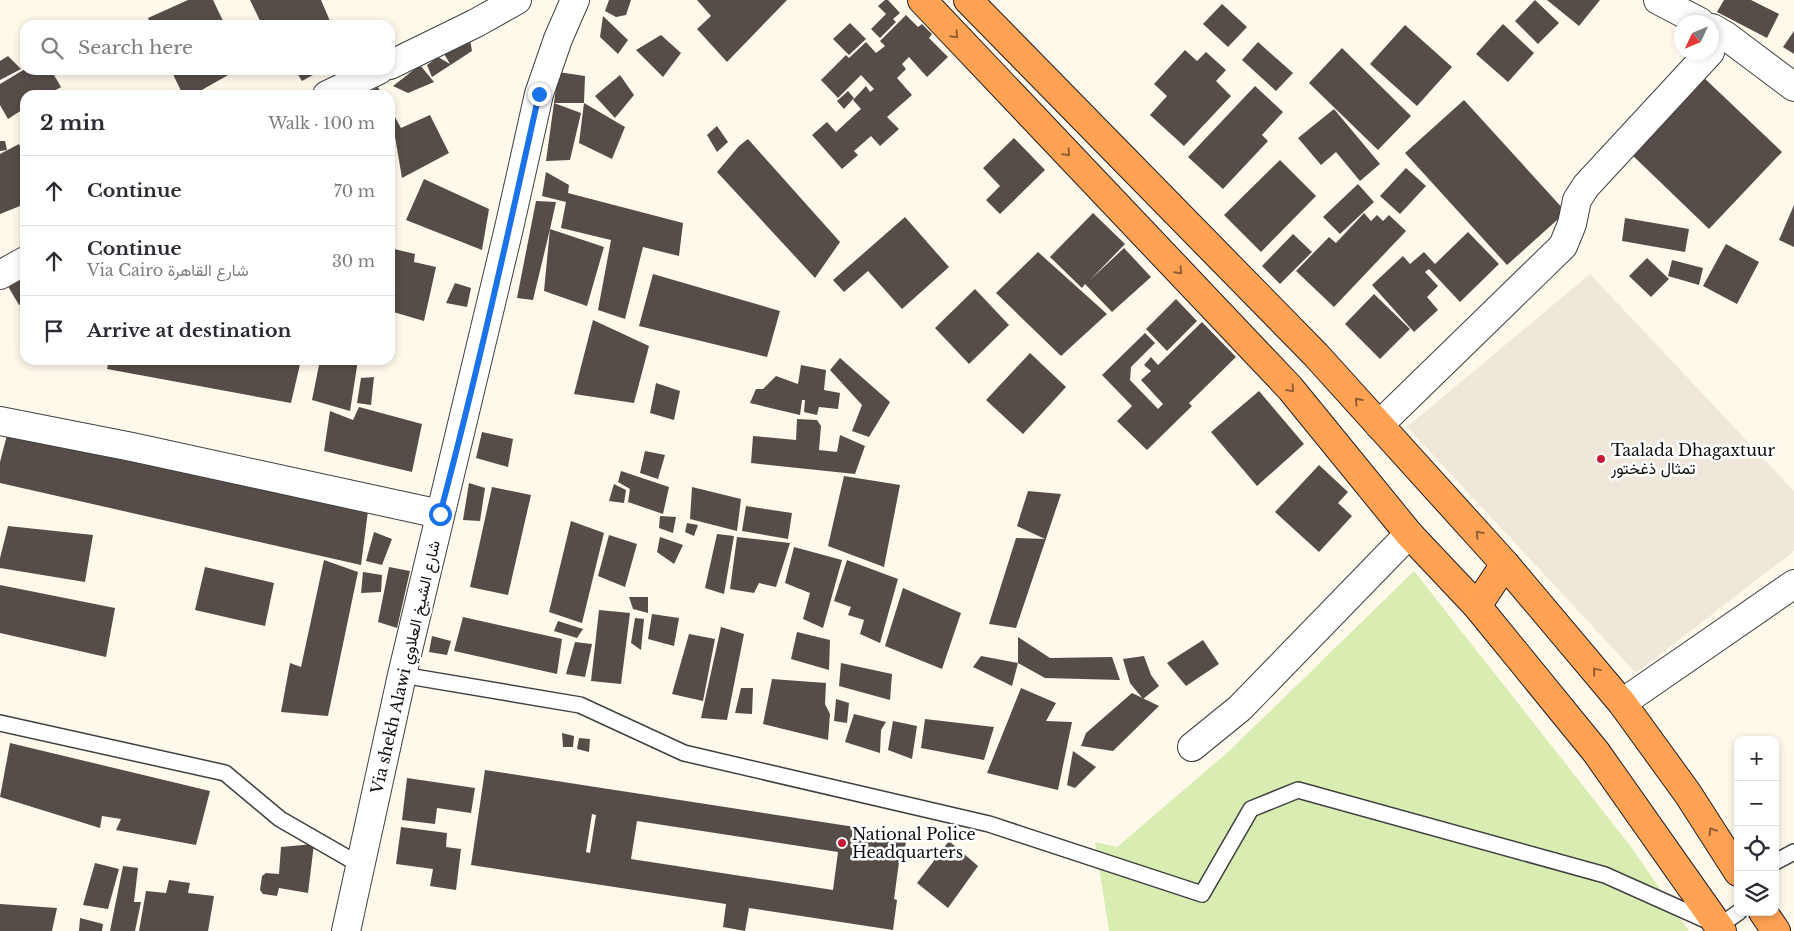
<!DOCTYPE html>
<html lang="en">
<head>
<meta charset="utf-8">
<style>
  :root { --surface:#fff; --page:#f2f2f3; --text:#2b2b33; --muted:#7c7c81; --line:#e1e1e2 }
  body { margin:0; font-family:"Libre Baskerville",Vazirmatn,serif; background:var(--page); color:var(--text) }
  .controls { position:absolute; right:15px; bottom:15px; display:grid; overflow:hidden; border-radius:10px; box-shadow:0 2px 8px #0003 }
  .controls button { width:45px; height:45px; display:grid; place-items:center; padding:0; border:0; border-bottom:1px solid var(--line); background:var(--surface); color:var(--text); font:25px sans-serif }
  .compass { position:absolute; left:1674px; top:15px; width:45px; height:45px; border-radius:50%; background:var(--surface); box-shadow:0 2px 8px #0003; rotate:226deg }
  .stop { position:absolute; width:15px; height:15px; margin:-11px; border:4px solid #1a73e8; border-radius:50%; background:#fff }
  .stop.end { background:#1a73e8; border-color:#fff; box-shadow:0 1px 5px #0008 }
  .list { margin:0; padding:0; list-style:none }
  h2 { display:flex; justify-content:space-between; align-items:center; height:65px; margin:0; padding:0 20px; font-size:21px }
  h2 small { font-size:16px; font-weight:400; color:var(--muted) }
  .list li { display:grid; grid-template-columns:32px 1fr auto; gap:15px; align-items:center; box-sizing:border-box; height:70px; padding:0 20px; border-top:1px solid var(--line) }
  .list b { display:block; font-size:19px; white-space:nowrap }
  .list p { margin:0; font-size:16px; white-space:nowrap; color:var(--muted) }
  .list em { font-size:16px; font-style:normal; color:var(--muted) }
  .icon { flex:none; width:28px; height:28px; fill:none; stroke:currentColor; stroke-width:2; stroke-linecap:round; stroke-linejoin:round }
  .map { position:relative; flex:none; width:1794px; height:931px; overflow:hidden }
  .search { position:absolute; background:var(--surface); box-shadow:0 2px 8px #0003; left:20px; top:20px; width:375px; height:55px; display:flex; align-items:center; gap:12px; box-sizing:border-box; padding:0 18px; border-radius:15px; color:var(--muted); font-size:19px }
  .panel { position:absolute; background:var(--surface); box-shadow:0 2px 8px #0003; left:20px; top:90px; width:375px; height:275px; border-radius:15px }
  .map>svg:first-child { display:block }
  .green { fill:#d9edb3 }
  .plaza { fill:#f0e7db }
  .building { fill:#564c48; fill-rule:evenodd }
  .lines { fill:none; stroke-linecap:round; stroke-linejoin:round }
  .service-casing { stroke:#404040; stroke-width:18 }
  .minor-casing { stroke:#404040; stroke-width:30 }
  .trunk-casing { stroke:#1e1e1e; stroke-width:30 }
  .service { stroke:#fff; stroke-width:15 }
  .minor { stroke:#fff; stroke-width:28 }
  .trunk { stroke:#ffa253; stroke-width:28 }
  .oneway { stroke:#925f34 }
  .route { stroke:#1a73e8; stroke-width:6 }
  .poi-dot { fill:#c81939; stroke:#fff; stroke-width:2 }
  .labels { text-anchor:middle; stroke-width:5; stroke-linejoin:round; paint-order:stroke }
  .poi-label { font-size:16px; fill:#0d0d0d; stroke:#fff; text-anchor:start }
  .street-label { font-size:16px; fill:#0d0d0d; stroke:#fff }
</style>
</head>
<body>
<div class="map">
<svg width="1794" height="931" viewBox="0 0 1794 931">
  <rect width="100%" height="100%" fill="#fff9ec"/>
  <path class="green" d="M1414 571 1632 848 1689 931H1109L1095 842 1117 847 1228 752Z"/>
  <path class="plaza" d="M1590 274 1794 491V551L1636 673 1407 427Z"/>
  <g class="building">
    <path d="M188 0H213L225 25H151L148 18Z"/>
    <path d="M250 0H321L330 21 324 25H262Z"/>
    <path d="M609 0H631L626 15 616 17 605 11Z"/>
    <path d="M697 0H787L727 62 697 29 711 16Z"/>
    <path d="M885 0H888L900 13 893 19 896 22 880 38 871 29 886 14 878 6Z"/>
    <path d="M1535 0 1559 23 1538 44 1515 21Z"/>
    <path d="M1547 0H1600L1579 26Z"/>
    <path d="M1724 0H1751L1779 14 1767 38 1717 12Z"/>
    <path d="M1222 4 1247 27 1228 47 1203 24Z"/>
    <path d="M906 15 918 27 922 24 932 34 929 38 948 57 927 77 909 57 902 64 906 69 897 78 912 95 887 117 899 129 880 146 871 136 854 151 858 155 842 169 812 135 827 122 836 132 861 109 853 100 866 86 870 92 874 89 861 75 838 98 821 80 846 55 849 58 866 42 876 53 885 46 880 41Z"/>
    <path d="M603 16 628 40 618 54 600 37Z"/>
    <path d="M850 23 866 39 849 55 833 39Z"/>
    <path d="M1503 24 1534 53 1508 82 1476 54Z"/>
    <path d="M1405 25 1452 67 1417 106 1370 64Z"/>
    <path d="M1794 31V54L1783 47Z"/>
    <path d="M661 35 681 53 663 77 636 50Z"/>
    <path d="M470 39 472 51 432 77 427 65 438 57 450 64 443 52Z"/>
    <path d="M1258 42 1293 73 1276 91 1242 60Z"/>
    <path d="M1342 48 1411 116 1378 150 1309 83Z"/>
    <path d="M1185 50 1197 61 1206 52 1226 70 1216 81 1231 96 1184 146 1150 115 1167 96 1154 84Z"/>
    <path d="M8 56 21 69 0 80V61Z"/>
    <path d="M420 65 434 82 408 93 393 86Z"/>
    <path d="M25 69 51 70 61 87 47 95H25V108L8 119 0 105V84Z"/>
    <path d="M171 70H237L193 95H183Z"/>
    <path d="M295 70H322L302 81Z"/>
    <path d="M558 72 585 76 584 103 625 127 612 159 579 143 584 103H554Z"/>
    <path d="M620 75 634 95 615 118 595 96Z"/>
    <path d="M1701 75 1782 152 1709 229 1628 151Z"/>
    <path d="M1255 86 1283 112 1262 135 1268 141 1223 189 1188 157Z"/>
    <path d="M378 87 382 95H363Z"/>
    <path d="M848 91 854 98 844 109 837 101Z"/>
    <path d="M1464 100 1566 212 1507 265 1405 153Z"/>
    <path d="M554 103 581 113 570 160 546 161Z"/>
    <path d="M390 108 401 128 430 115 449 153 402 178 394 131 390 132Z"/>
    <path d="M1334 109 1380 164 1360 181 1336 152 1321 165 1298 138Z"/>
    <path d="M717 126 728 142 717 152 707 135Z"/>
    <path d="M1014 138 1045 170 1000 214 986 200 1000 186 983 168Z"/>
    <path d="M748 139 840 242 815 278 717 172 739 146Z"/>
    <path d="M0 141H5L7 150 0 151Z"/>
    <path d="M19 144 25 158V204L0 214V154Z"/>
    <path d="M1280 160 1316 196 1261 252 1224 215Z"/>
    <path d="M1406 168 1426 186 1400 214 1380 196Z"/>
    <path d="M546 172 569 185 568 193 683 223 679 256 643 247 625 319 598 310 611 240 561 228 566 202 542 196Z"/>
    <path d="M424 179 489 209 482 250 406 220Z"/>
    <path d="M1358 184 1374 202 1340 234 1323 217Z"/>
    <path d="M536 201 556 202 550 229 604 247 587 306 544 291 550 229 533 300 517 298Z"/>
    <path d="M1794 205V247L1779 240Z"/>
    <path d="M1093 213 1125 244 1090 280 1124 248 1151 277 1112 312 1085 284 1082 288 1050 257Z"/>
    <path d="M1364 213 1371 221 1377 215 1383 221 1389 215 1406 231 1334 307 1296 271 1329 237 1336 243Z"/>
    <path d="M905 217 949 267 902 309 868 271 844 292 833 280Z"/>
    <path d="M1625 218 1689 229 1685 252 1622 241Z"/>
    <path d="M1468 232 1499 264 1460 302 1429 269 1425 272 1438 286 1427 297 1438 310 1414 332 1372 285 1403 256 1410 264 1424 252 1435 264Z"/>
    <path d="M1293 234 1312 252 1280 284 1262 266Z"/>
    <path d="M1726 244 1759 262 1737 304 1703 286Z"/>
    <path d="M390 248 415 254 414 262 436 267 424 321 390 311Z"/>
    <path d="M1038 252 1107 314 1061 356 996 293Z"/>
    <path d="M1647 258 1669 279 1651 297 1629 276Z"/>
    <path d="M1672 260 1703 268 1699 285 1668 276Z"/>
    <path d="M25 271V302L19 305 6 283Z"/>
    <path d="M653 274 780 311 767 357 639 326Z"/>
    <path d="M455 283 471 288 467 307 446 303Z"/>
    <path d="M975 289 1009 325 969 364 935 328Z"/>
    <path d="M1374 294 1410 329 1380 359 1345 324Z"/>
    <path d="M1176 299 1197 321 1167 351 1146 329Z"/>
    <path d="M593 320 649 346 634 403 574 394Z"/>
    <path d="M1202 322 1236 357 1189 403 1192 406 1147 450 1117 421 1132 406 1102 375 1145 333 1155 343 1131 367 1130 380 1158 409 1163 404 1141 380 1151 371 1144 365 1151 357 1158 365Z"/>
    <path d="M1030 353 1066 387 1023 434 986 400Z"/>
    <path d="M840 358 890 402 869 437 852 431 862 405 830 370Z"/>
    <path d="M109 360H301L291 403 107 369Z"/>
    <path d="M320 360H358L350 411 312 400Z"/>
    <path d="M801 365 826 370 824 390 840 393 838 409 819 407 817 415 804 412 805 400H802L800 415 750 403 756 389H763L776 376 798 384Z"/>
    <path d="M374 377 371 405 357 403 361 378Z"/>
    <path d="M656 383 680 391 674 420 650 413Z"/>
    <path d="M1259 391 1304 444 1257 486 1211 432Z"/>
    <path d="M359 407 422 424 412 472 324 451 330 411 353 420Z"/>
    <path d="M797 419 817 420 821 426 819 450 837 452 840 435 865 446 855 474 751 463 753 436 796 440Z"/>
    <path d="M8 431 368 511 361 565 0 483V462Z"/>
    <path d="M482 432 513 439 508 467 476 458Z"/>
    <path d="M645 451 665 455 658 479 640 473Z"/>
    <path d="M1319 465 1348 492 1338 503 1352 516 1319 552 1275 512Z"/>
    <path d="M621 471 669 487 663 514 628 502 630 489 618 482Z"/>
    <path d="M844 476 900 485 884 567 828 546Z"/>
    <path d="M469 483 485 488 480 521 463 520Z"/>
    <path d="M614 484 626 490 624 503 609 501Z"/>
    <path d="M492 487 531 495 508 595 470 587Z"/>
    <path d="M692 487 741 499 737 531 690 519Z"/>
    <path d="M1028 491 1061 494 1016 628 989 624 1016 538 1045 539 1017 526Z"/>
    <path d="M746 506 792 513 788 539 742 531Z"/>
    <path d="M660 516 676 517 673 533 659 528Z"/>
    <path d="M571 521 604 533 582 623 549 612Z"/>
    <path d="M687 523 698 525 694 536 685 532Z"/>
    <path d="M8 526 93 535 85 582 0 568V558Z"/>
    <path d="M374 532 392 539 382 565 366 561Z"/>
    <path d="M717 534 734 536 724 594 705 588Z"/>
    <path d="M609 535 637 544 625 587 598 576Z"/>
    <path d="M660 537 683 545 674 564 657 552Z"/>
    <path d="M737 537 790 543 776 587 759 583 754 593 730 589Z"/>
    <path d="M794 547 842 560 823 628 803 619 810 593 785 583Z"/>
    <path d="M324 560 358 572 328 716 281 712 290 663 301 667Z"/>
    <path d="M847 560 898 579 880 643 860 634 864 620 848 615 851 607 834 601Z"/>
    <path d="M205 567 274 583 265 626 195 610Z"/>
    <path d="M389 567 410 571 397 628 378 622Z"/>
    <path d="M363 572 382 575 381 592 361 593Z"/>
    <path d="M0 585 115 608 106 657 0 633Z"/>
    <path d="M903 588 961 613 942 669 885 646Z"/>
    <path d="M629 597H648V613L633 609Z"/>
    <path d="M599 610 630 613 621 684 591 681Z"/>
    <path d="M652 614 679 618 674 646 648 639Z"/>
    <path d="M463 617 562 639 557 674 454 651Z"/>
    <path d="M635 618 644 619 641 650 631 643Z"/>
    <path d="M558 621 583 629 577 638 554 631Z"/>
    <path d="M721 627 744 634 727 720 701 718Z"/>
    <path d="M797 632 830 640 829 670 791 659Z"/>
    <path d="M689 634 715 639 703 701 672 694Z"/>
    <path d="M432 636 451 641 447 655 429 652Z"/>
    <path d="M1018 637 1050 658 1112 657 1120 680 1045 678 1018 663 1012 686 973 667 981 656 1018 663Z"/>
    <path d="M1203 640 1219 664 1186 686 1167 663Z"/>
    <path d="M575 642 592 644 585 677 566 674Z"/>
    <path d="M1144 656 1151 675 1159 686 1143 699 1130 683 1123 659Z"/>
    <path d="M841 663 892 674 890 700 839 686Z"/>
    <path d="M772 679 826 683 825 704 830 714 828 740 763 724Z"/>
    <path d="M741 688H753L752 714 735 713Z"/>
    <path d="M1021 688 1056 703 1046 721 1072 722 1058 790 987 773Z"/>
    <path d="M1132 693 1159 706 1113 751 1081 746 1086 733Z"/>
    <path d="M836 699 849 703 847 723 834 721Z"/>
    <path d="M854 714 886 722 881 730 880 753 845 742Z"/>
    <path d="M925 719 994 727 984 760 921 748Z"/>
    <path d="M893 721 917 726 912 759 888 750Z"/>
    <path d="M562 733 574 736 573 747H563Z"/>
    <path d="M579 738 590 739 589 752 577 749Z"/>
    <path d="M10 743 210 791 196 845 116 830 121 819 102 816 100 828 0 797Z"/>
    <path d="M1073 751 1096 767 1075 788 1067 785Z"/>
    <path d="M485 770 907 835 903 862H899L894 899 897 900 893 930 749 908 745 931 723 927 726 904 471 865ZM592 814 596 815 590 853 586 852ZM637 821 838 852 833 890 631 859Z"/>
    <path d="M407 778 475 788 471 813 437 808 435 824 402 820Z"/>
    <path d="M401 827 447 833 446 847 461 849 456 890 430 886 433 869 396 864Z"/>
    <path d="M949 841 978 866 948 908 917 883Z"/>
    <path d="M314 844 308 893 279 888 277 896 263 894 260 890 262 876 266 873 279 874 281 847Z"/>
    <path d="M95 863 119 869 108 909 83 905Z"/>
    <path d="M123 866 138 868 134 902H141L135 931H110Z"/>
    <path d="M169 880 190 883 188 893 214 896 208 931H139L146 891 166 893Z"/>
    <path d="M0 904 57 908 52 931H0Z"/>
    <path d="M80 918 103 924 102 931H79Z"/>
  </g>
  <g class="lines">
    <g class="service-casing">
      <g id="service">
        <path d="M402 675 580 705 684 753 989 824 1202 894 1251 809 1298 790 1605 875 1719 926 1739 912"/>
        <path d="M0 723 225 773 280 819 360 865"/>
        <path d="M1775 862 1794 852"/>
      </g>
    </g>
    <g class="minor-casing">
      <g id="minor">
        <path d="M1658 0 1700 22"/>
        <path d="M1712 28 1726 36 1794 87"/>
        <path d="M390 65 476 23 517 0"/>
        <path d="M327 95 379 70"/>
        <path d="M0 275 25 261"/>
        <path d="M0 421 132 447 440 514"/>
        <path d="M1379 425 1563 246 1572 224 1577 200 1586 186 1710 52"/>
        <path d="M1622 703 1794 584"/>
        <path d="M1192 747 1240 708 1409 534"/>
        <path d="M346 931 402 675 509 228 539 94 558 39 575 0"/>
      </g>
    </g>
    <g class="trunk-casing">
      <g id="trunk">
        <path d="M922 0 1290 388 1409 534 1477 606 1596 752 1722 931"/>
        <path d="M968 0 1316 355 1505 564 1622 703 1688 794 1738 872"/>
        <path d="M1477 606 1505 564"/>
        <path d="M1763 912 1776 931"/>
      </g>
    </g>
    <use href="#service" class="service"/>
    <use href="#minor" class="minor"/>
    <use href="#trunk" class="trunk"/>
  </g>
  <defs><path id="oneway-chevron" d="M-2-3.5L2.5 0L-2 3.5" fill="none" stroke-width="1.6" stroke-linecap="round" stroke-linejoin="round" transform="scale(1.25)"/></defs>
  <g class="oneway">
    <use href="#oneway-chevron" transform="translate(955 35) rotate(47)"/>
    <use href="#oneway-chevron" transform="translate(1067 153) rotate(47)"/>
    <use href="#oneway-chevron" transform="translate(1179 271) rotate(47)"/>
    <use href="#oneway-chevron" transform="translate(1291 389) rotate(49)"/>
    <use href="#oneway-chevron" transform="translate(1358 401) rotate(-132)"/>
    <use href="#oneway-chevron" transform="translate(1479 534) rotate(-132)"/>
    <use href="#oneway-chevron" transform="translate(1596 671) rotate(-130)"/>
    <use href="#oneway-chevron" transform="translate(1712 831) rotate(-122)"/>
  </g>
  <g class="lines">
    <path class="route" d="M440 514C477 375 508 234 539 94"/>
  </g>
  <g class="poi-dot">
    <circle cx="1601" cy="459" r="5"/>
    <circle cx="842" cy="843" r="5"/>
  </g>
  <g class="labels">
    <g class="poi-label">
      <text x="1611" y="456">Taalada Dhagaxtuur<tspan x="1611" dy="18">تمثال ذغختور</tspan></text>
      <text x="852" y="840">National Police<tspan x="852" dy="18">Headquarters</tspan></text>
    </g>
    <g class="street-label">
      <text transform="translate(405 667) rotate(-77)" y="6">Via shekh Alawi شارع الشيخ العلاوي</text>
    </g>
  </g>
</svg>
<div class="controls">
<button>+</button>
<button>−</button>
<button><svg class="icon" aria-label="locate" viewBox="0 0 24 24"><circle cx="12" cy="12" r="6"/><path d="M12 2v4M12 18v4M2 12h4M18 12h4"/></svg></button>
<button><svg class="icon" aria-label="layers" viewBox="0 0 24 24"><path d="M12 4l9 5-9 5-9-5zM3 14l9 5 9-5"/></svg></button>
</div>
<svg class="compass" viewBox="-18 -18 36 36"><path d="M0-13l5 13h-10z" fill="#e53935"/><path d="M0 13l5-13h-10z" fill="#7c7c81"/></svg>
<div class="stop" style="left:440px;top:514px"></div>
<div class="stop end" style="left:539px;top:94px"></div>
<div class="search"><svg class="icon" aria-label="search" viewBox="0 0 24 24"><circle cx="10" cy="10" r="6"/><path d="M15 15l6 6"/></svg>Search here</div>
<section class="panel">
<h2>2 min<small>Walk · 100 m</small></h2>
<ul class="list">
<li><svg class="icon" aria-label="ahead" viewBox="0 0 24 24"><path d="M12 20V5M6 11l6-6 6 6"/></svg><div><b>Continue</b></div><em>70 m</em></li>
<li><svg class="icon" aria-label="ahead" viewBox="0 0 24 24"><path d="M12 20V5M6 11l6-6 6 6"/></svg><div><b>Continue</b><p>Via Cairo شارع القاهرة</p></div><em>30 m</em></li>
<li><svg class="icon" aria-label="arrive" viewBox="0 0 24 24"><path d="M6 21V4h12l-3 4 3 4H6"/></svg><div><b>Arrive at destination</b></div></li>
</ul>
</section>
</div>
</body>
</html>
